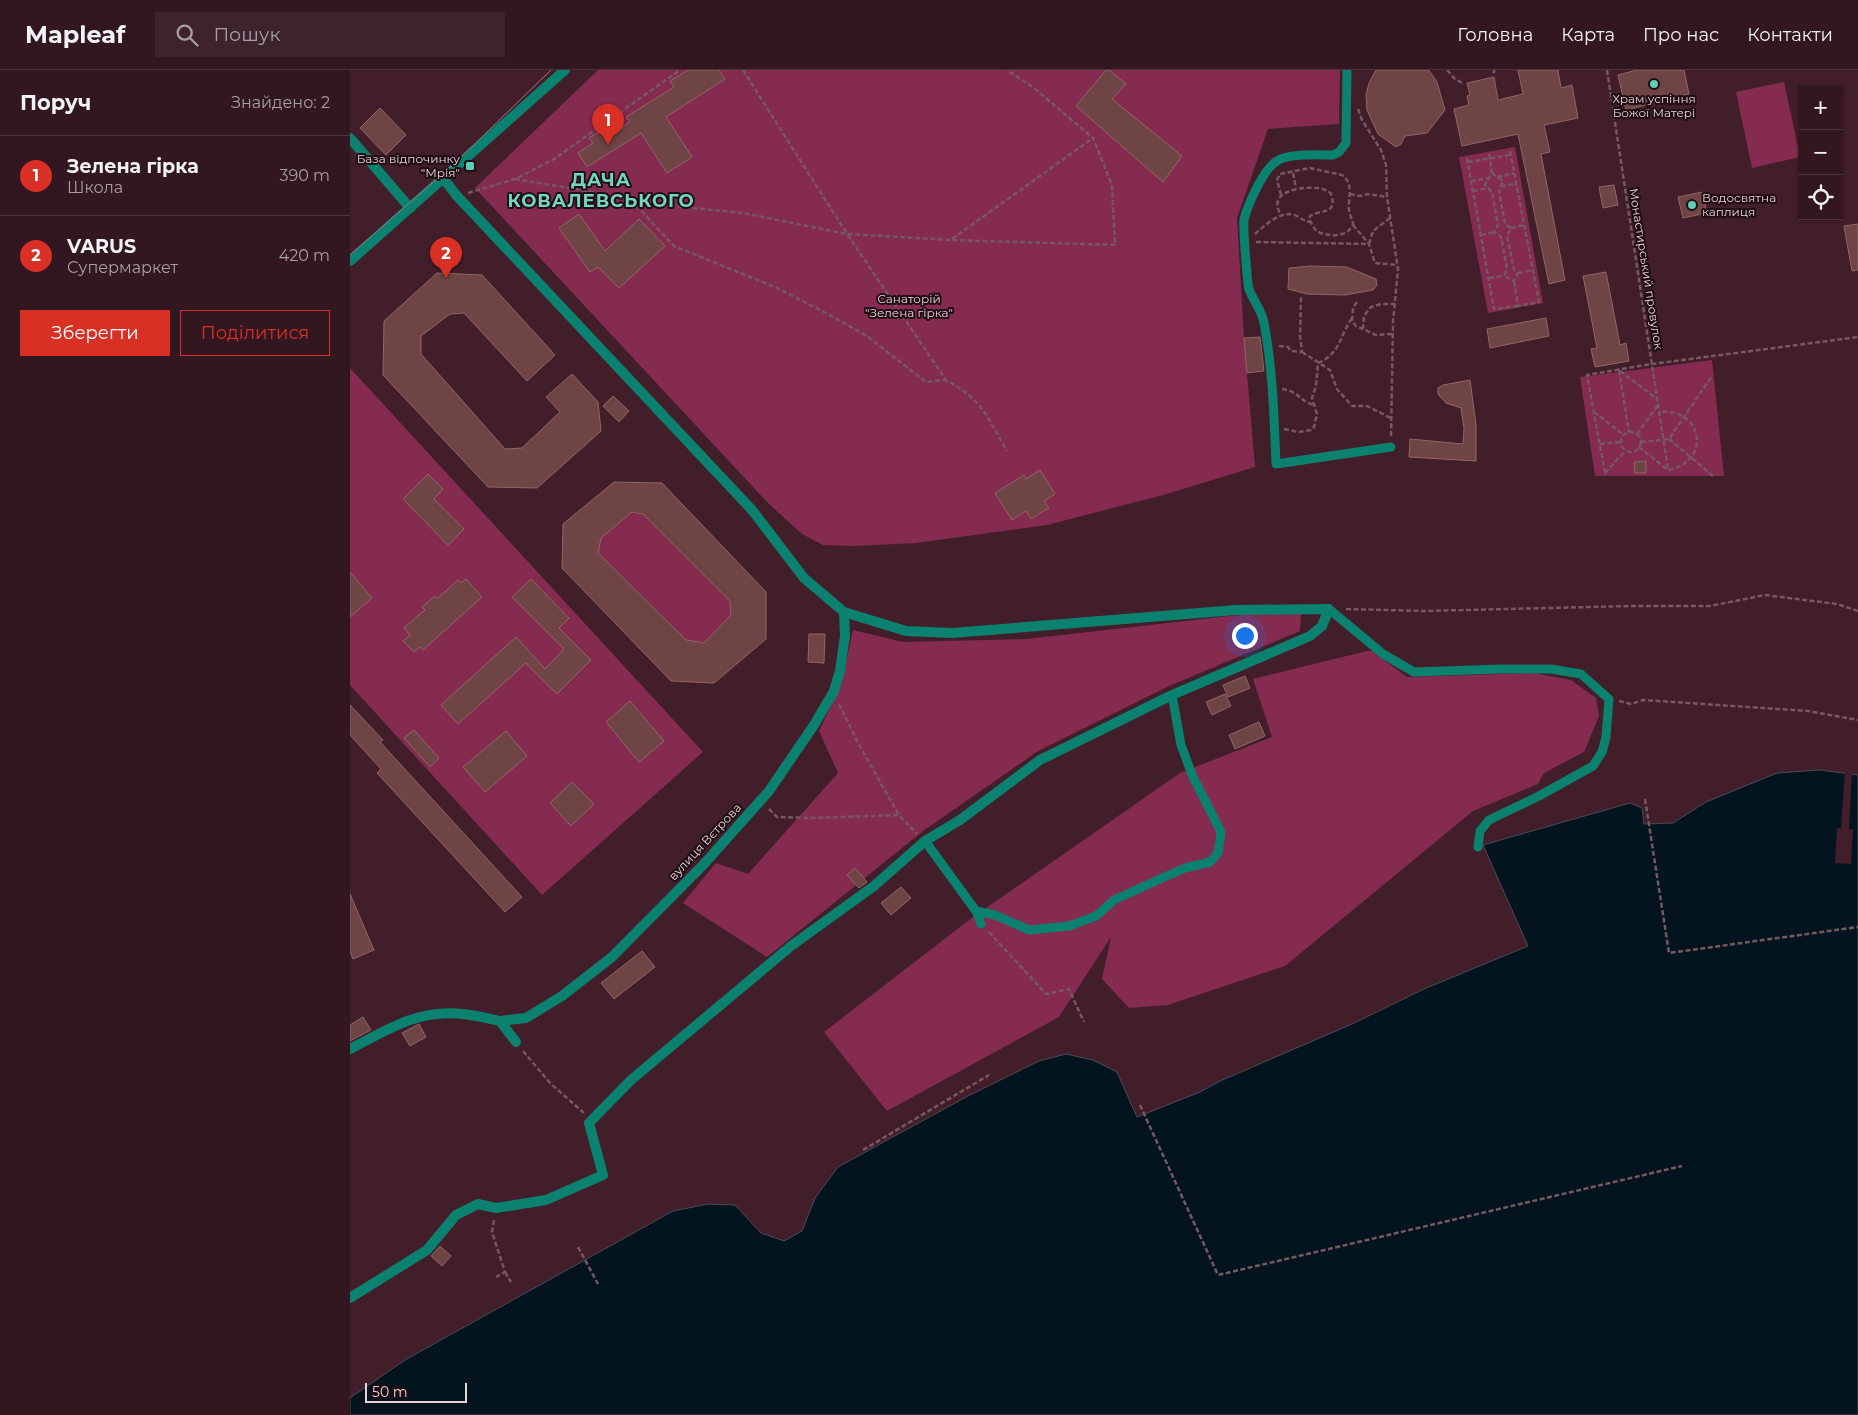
<!DOCTYPE html>
<html lang="uk">
<head>
<meta charset="utf-8">
<style>
  :root { --surface:#321620; --page:#3d232d; --text:#f1f3f6; --muted:#a89fa5; --line:#4d353e; --accent:#d93025 }
  body { margin:0; font-family:Montserrat,sans-serif; background:var(--page); color:var(--text) }
  .controls { position:absolute; right:15px; top:15px; display:grid; overflow:hidden; border-radius:0px; box-shadow:0 1px 4px #0004 }
  .controls button { width:45px; height:45px; display:grid; place-items:center; padding:0; border:0; border-bottom:1px solid var(--line); background:var(--surface); color:var(--text); font:25px sans-serif }
  .scale { position:absolute; left:15px; bottom:12px; width:102px; box-sizing:border-box; padding-left:5px; border:2px solid #e9d1d8; border-top:0; font-size:14px; line-height:18px; white-space:nowrap; color:#e9d1d8; -webkit-text-stroke:4px #1e0e14; paint-order:stroke }
  .you { position:absolute; left:894px; top:565px; width:18px; height:18px; margin:-12px; border:4px solid #fff; border-radius:50%; background:#1a73e8; box-shadow:0 0 0 8px #1a73e833 }
  .badge { display:grid; place-items:center; width:32px; height:32px; border-radius:50%; background:var(--accent); color:#fff; font-size:16px; font-weight:700 }
  .pin { position:absolute; translate:-50% -41px; filter:drop-shadow(0 1px 2px #0008) }
  .pin::after { content:''; position:absolute; top:26px; width:18px; height:15px; background:inherit; clip-path:polygon(0 0,100% 0,50% 100%) }
  .list { margin:0; padding:0; list-style:none }
  h2 { display:flex; justify-content:space-between; align-items:center; height:65px; margin:0; padding:0 20px; font-size:21px }
  h2 small { font-size:16px; font-weight:400; color:var(--muted) }
  .list li { display:grid; grid-template-columns:32px 1fr auto; gap:15px; align-items:center; box-sizing:border-box; height:80px; padding:0 20px; border-top:1px solid var(--line) }
  .list b { display:block; font-size:19px; white-space:nowrap }
  .list p { margin:0; font-size:16px; white-space:nowrap; color:var(--muted) }
  .list em { font-size:16px; font-style:normal; color:var(--muted) }
  .actions { display:flex; gap:10px; padding:15px 20px }
  .actions a { flex:1; padding:11px 0; border:1px solid var(--accent); border-radius:0px; text-align:center; font-size:18px; color:var(--accent) }
  .actions .main { background:var(--accent); color:#fff }
  .icon { flex:none; width:28px; height:28px; fill:none; stroke:currentColor; stroke-width:2; stroke-linecap:round; stroke-linejoin:round }
  .map { position:relative; flex:none; width:1508px; height:1345px; overflow:hidden }
  header { display:flex; align-items:center; gap:30px; box-sizing:border-box; height:70px; padding:0 25px; background:var(--surface); border-bottom:1px solid var(--line) }
  header strong { font-size:24px }
  nav { display:flex; gap:28px; margin-inline-start:auto; font-size:18px }
  .search { width:350px; height:45px; background:var(--page); display:flex; align-items:center; gap:12px; box-sizing:border-box; padding:0 18px; border-radius:0px; color:var(--muted); font-size:19px }
  main { display:flex }
  aside { flex:1; background:var(--surface) }
  .map>svg:first-child { display:block }
  .green { fill:#852b50 }
  .water { fill:#04141e; stroke:#494d56 }
  .pier { fill:#421e2b }
  .building { fill:#6e4445; stroke:#926666; fill-rule:evenodd }
  .lines { fill:none; stroke-linecap:round; stroke-linejoin:round }
  .path { stroke:#775762; stroke-width:2.5; stroke-dasharray:5 2.5; stroke-linecap:butt }
  .service { stroke:#0b816f; stroke-width:9 }
  .minor { stroke:#0b816f; stroke-width:10 }
  .tertiary { stroke:#0b816f; stroke-width:10 }
  .tram { stroke:#977983; stroke-width:1 }
  .poi-dot { fill:#5eceb8; stroke:#1e0e14; stroke-width:2 }
  .labels { text-anchor:middle; stroke-width:4; stroke-linejoin:round; paint-order:stroke }
  .poi-label { font-size:12px; fill:#e9d1d8; stroke:#1e0e14 }
  .street-label { font-size:12px; fill:#e9d1d8; stroke:#1e0e14 }
  .park-label { font-size:12px; fill:#eeced8; stroke:#1e0e14 }
  .district-label { font-size:18px; font-weight:bold; letter-spacing:1px; fill:#72d6c1; stroke:#1e0e14 }
</style>
</head>
<body>
<header>
<strong>Mapleaf</strong>
<div class="search"><svg class="icon" aria-label="search" viewBox="0 0 24 24"><circle cx="10" cy="10" r="6"/><path d="M15 15l6 6"/></svg>Пошук</div>
<nav><a>Головна</a><a>Карта</a><a>Про нас</a><a>Контакти</a></nav>
</header>
<main>
<aside>
<h2>Поруч<small>Знайдено: 2</small></h2>
<ul class="list">
<li><span class="badge">1</span><div><b>Зелена гірка</b><p>Школа</p></div><em>390 m</em></li>
<li><span class="badge">2</span><div><b>VARUS</b><p>Супермаркет</p></div><em>420 m</em></li>
</ul>
<div class="actions"><a class="main">Зберегти</a><a>Поділитися</a></div>
</aside>
<div class="map">
<svg width="1508" height="1345" viewBox="0 0 1508 1345">
  <rect width="100%" height="100%" fill="#421e2b"/>
  <g class="green">
    <path d="M248 0H990L989 54 918 59 887 148 894 268 905 397 813 425 697 455 566 473 504 476 473 475 452 464 419 434 125 118Z"/>
    <path d="M1434 12 1450 87 1402 98 1386 22Z"/>
    <path d="M1165 77 1193 233 1138 243 1109 87Z"/>
    <path d="M1362 290 1374 406H1245L1230 307Z"/>
    <path d="M0 298 353 682 192 825 0 615Z"/>
    <path d="M282 442 293 444 380 531 381 545 354 573 336 570 248 483 251 468Z"/>
    <path d="M906 543 951 544 950 561 819 616 688 681 573 761 417 887 333 833 366 793 398 804 488 703 469 661 492 612 503 560 553 572 677 569Z"/>
    <path d="M1017 581H1022L1057 607 1183 603 1221 610 1246 628 1249 646 1234 682 1194 703 1188 714 1123 741 935 896 818 935 779 938 752 909 761 867 709 947 537 1041 474 962 619 850 830 703 922 667 903 609Z"/>
  </g>
  <path class="water" d="M1470 700 1508 705V1345H0V1328L55 1290 323 1141 358 1134 385 1135 411 1163 434 1171 452 1161 465 1128 488 1097 616 1027 689 991 716 984 743 990 767 1002 787 1047 850 1022 870 1011 1002 954 1074 919 1178 876 1133 775 1280 733 1292 738 1294 754 1323 753 1356 732 1427 703Z"/>
  <path class="pier" d="M1495 701H1502L1499 759H1503L1501 794 1485 793 1487 758H1491Z"/>
  <g class="building">
    <path d="M338 0H369L375 9 316 47 342 87 317 103 291 63 237 97 228 83 243 73 239 68 255 58 259 65 280 52 276 47 324 17 320 11Z"/>
    <path d="M756 0H759L776 14 762 29 832 86 813 112 726 36Z"/>
    <path d="M1026 0H1078L1080 2 1087 12 1095 40 1077 63 1055 66 1051 74 1046 77 1028 64 1017 40 1016 25 1019 13Z"/>
    <path d="M1168 0H1208L1211 18 1222 15 1228 48 1194 55 1200 82 1191 84 1215 210 1199 214 1168 64 1112 76 1104 39 1119 35 1117 26 1120 25 1117 13 1144 7 1148 30 1173 24Z"/>
    <path d="M1287 0H1334L1339 24 1276 40 1268 5Z"/>
    <path d="M30 38 56 65 36 85 10 58Z"/>
    <path d="M1264 115 1268 135 1253 138 1249 117Z"/>
    <path d="M1352 122 1357 143 1333 148 1328 127Z"/>
    <path d="M229 144 255 181 289 149 315 176 269 218 248 197 240 202 209 158Z"/>
    <path d="M1508 154V200L1502 201 1494 156Z"/>
    <path d="M961 196 997 197 1026 209 1027 215 1023 220 995 225 957 224 938 219 939 198Z"/>
    <path d="M1256 202 1270 275 1276 273 1279 291 1245 297 1241 279 1247 278 1233 206Z"/>
    <path d="M87 203 132 205 205 285 177 311 114 243 100 244 71 266V284L155 379 172 378 210 342 196 327 222 304 248 332 251 361 187 418 138 417 33 305 34 251Z"/>
    <path d="M1196 248 1199 266 1140 278 1137 259Z"/>
    <path d="M910 267 914 301 897 303 894 268Z"/>
    <path d="M1120 310 1126 355V391L1059 387 1060 369 1113 374 1114 358 1111 338 1096 333 1088 324V318L1093 315Z"/>
    <path d="M263 326 279 341 269 352 253 336Z"/>
    <path d="M1296 391V403H1285L1284 392Z"/>
    <path d="M690 400 705 424 694 431 699 438 681 449 676 441 662 450 645 423 674 405 676 409Z"/>
    <path d="M78 404 93 419 84 429 114 459 98 475 53 429Z"/>
    <path d="M264 412 312 413 416 522V569L364 613 321 611 212 498 213 454ZM282 442 293 444 380 531 381 545 354 573 336 570 248 483 251 468Z"/>
    <path d="M0 502 22 528 0 547Z"/>
    <path d="M116 509 132 527 73 580 70 577 64 582 53 571 60 565 54 558 75 540 72 537 85 526 87 529 108 510 111 513Z"/>
    <path d="M181 509 219 548 209 558 241 590 207 624 176 593 108 654 91 635 166 567 195 599 214 579 162 527Z"/>
    <path d="M459 564H475L474 593 458 592Z"/>
    <path d="M895 606 900 618 878 627 873 615Z"/>
    <path d="M875 624 881 636 862 645 856 632Z"/>
    <path d="M280 631 314 671 289 692 256 652Z"/>
    <path d="M0 635 33 670 30 672 172 827 155 842 27 703 31 699 0 665Z"/>
    <path d="M909 652 915 666 885 679 879 665Z"/>
    <path d="M64 660 89 688 80 697 54 668Z"/>
    <path d="M156 661 177 686 135 722 113 697Z"/>
    <path d="M222 712 244 734 221 756 200 733Z"/>
    <path d="M505 798 517 812 509 818 497 805Z"/>
    <path d="M551 817 561 828 541 845 531 833Z"/>
    <path d="M0 824 24 880 3 889 0 881Z"/>
    <path d="M292 881 305 897 264 929 251 913Z"/>
    <path d="M13 947 21 960 0 971V955Z"/>
    <path d="M69 954 76 967 60 976 52 963Z"/>
    <path d="M90 1176 101 1186 92 1196 81 1186Z"/>
  </g>
  <g class="lines">
    <g class="path">
      <path d="M393 0 497 164 596 310C632 329 638 348 657 381"/>
      <path d="M1097 0 1105 9 1114 14"/>
      <path d="M1257 0 1318 400"/>
      <path d="M1143 3 1145 0"/>
      <path d="M1008 39 1012 50 1031 80 1036 95 1037 127 1048 199 1043 252 1041 367"/>
      <path d="M1160 81 1189 232 1168 236 1164 211"/>
      <path d="M1139 84 1142 103"/>
      <path d="M1117 88 1144 239 1168 236"/>
      <path d="M1118 92 1160 85"/>
      <path d="M943 103 946 118"/>
      <path d="M1142 103 1153 111 1149 121 1155 154 1161 158 1157 165 1164 200 1168 203 1164 211 1154 206 1157 199 1151 167 1144 162 1148 155 1142 122 1135 115Z"/>
      <path d="M1147 107 1164 103"/>
      <path d="M165 109 332 137 393 143 497 164 601 170 765 175 762 115 743 68 684 18 657 0"/>
      <path d="M1121 111 1139 108"/>
      <path d="M1151 116 1166 114"/>
      <path d="M1123 121 1139 118"/>
      <path d="M118 123 165 109 204 89 330 0"/>
      <path d="M1000 124 1010 126 1018 124 1037 127"/>
      <path d="M931 125 927 110 930 104 960 98 992 105C1004 113 998 128 999 140 999 145 1003 149 1003 155 996 168 978 167 966 161L959 149 960 146C971 139 988 145 981 124 974 113 931 117 928 131 926 136 929 141 931 146"/>
      <path d="M281 130 324 176 427 218 474 242 517 266 576 312 596 310"/>
      <path d="M1003 155 1019 174 1025 193 1048 195"/>
      <path d="M1161 158 1173 155"/>
      <path d="M905 164C914 156 933 138 947 146 952 149 954 151 961 152"/>
      <path d="M1131 165 1144 162"/>
      <path d="M602 169 743 68"/>
      <path d="M906 172 1019 174"/>
      <path d="M1019 174 1023 161 1040 148"/>
      <path d="M1168 203 1182 200"/>
      <path d="M1139 208 1154 206"/>
      <path d="M1007 232 1003 238 1002 251 1006 256 1013 259"/>
      <path d="M1042 264 1026 265 1013 259 1014 246 1021 237 1031 234H1045"/>
      <path d="M929 276 938 277 941 281 952 282 950 266 951 227"/>
      <path d="M952 282 980 300 987 319 1002 336H1017L1041 348"/>
      <path d="M1269 300 1279 362"/>
      <path d="M1270 301 1307 329"/>
      <path d="M932 319C949 321 950 332 964 335"/>
      <path d="M1244 342 1274 365"/>
      <path d="M934 359 949 362 961 360 964 357 967 344 962 328 966 316 968 293C991 283 989 267 1002 248"/>
      <circle cx="1281" cy="372" r="10"/>
      <path d="M1287 364 1308 335"/>
      <path d="M1319 369 1363 406"/>
      <path d="M1291 372 1319 369 1362 306"/>
      <path d="M1250 374 1270 372"/>
      <path d="M1289 377 1318 400C1362 392 1353 337 1309 342"/>
      <path d="M1255 403 1237 305 1302 294 1508 267"/>
      <path d="M1255 403 1275 381"/>
      <path d="M996 539 1075 541 1281 536H1360L1415 525 1487 534 1508 541"/>
      <path d="M1269 631 1281 634 1293 630 1458 641 1508 650"/>
      <path d="M489 634 509 675 549 745"/>
      <path d="M1295 729 1319 883 1508 857"/>
      <path d="M419 739 427 747 459 748 549 745 567 764"/>
      <path d="M639 862 696 924 719 919 734 952"/>
      <path d="M173 981 200 1013 234 1043"/>
      <path d="M790 1035 868 1205 1332 1096"/>
      <path d="M513 1080 639 1005"/>
      <path d="M144 1150 142 1162 155 1202 146 1207"/>
      <path d="M228 1177 248 1214"/>
      <path d="M155 1202 161 1212"/>
    </g>
    <g class="service">
      <path d="M997 0 996 73 989 82 983 85C968 85 939 83 927 91 914 98 897 136 894 150 893 156 897 212 899 219 903 231 912 240 914 253 923 300 924 347 926 394L1041 377"/>
      <path d="M979 539 1033 584 1064 602 1152 599H1201L1231 604 1259 629 1256 667 1252 682 1243 696 1189 726 1139 750 1130 761 1128 777"/>
      <path d="M575 771 626 841 631 854"/>
      <path d="M626 841 645 845 679 860 719 856 746 846 764 830 810 809 835 798 860 792 868 783 871 762 843 707 831 675 822 625"/>
    </g>
    <g class="minor">
      <path d="M0 68 60 138"/>
      <path d="M150 951 176 948 212 926 262 887 354 794 419 721 464 655 484 621 490 601 495 566 494 542"/>
      <path d="M0 979C37 960 68 939 112 944 124 945 137 948 150 951L166 972"/>
      <path d="M0 1228 77 1180 106 1145 128 1134 146 1138 196 1130 253 1105 239 1053 281 1010 441 876 524 816 575 771 610 750 690 690 822 625 960 566 972 556 979 539 886 540 602 563 556 561 494 542 454 508 402 440 107 126 93 108"/>
    </g>
    <path class="tertiary" d="M0 191 215 0"/>
    <path class="tram" d="M0 185 106 92 201 0"/>
  </g>
  <g class="poi-dot">
    <circle cx="1304" cy="14" r="5"/>
    <rect x="115" y="91" width="10" height="10" rx="2.5"/>
    <circle cx="1342" cy="135" r="5"/>
  </g>
  <g class="labels">
    <g class="poi-label">
      <text x="1304" y="33">Храм успіння<tspan x="1304" dy="14">Божої Матері</tspan></text>
      <text x="110" y="93" text-anchor="end">База відпочинку<tspan x="110" dy="14">"Мрія"</tspan></text>
      <text x="1352" y="132" text-anchor="start">Водосвятна<tspan x="1352" dy="14">каплиця</tspan></text>
    </g>
    <g class="street-label">
      <text transform="translate(1296 199) rotate(81)" y="4">Монастирський провулок</text>
      <text transform="translate(355 772) rotate(-47)" y="4">вулиця Вєтрова</text>
    </g>
    <g class="park-label">
      <text x="559" y="233">Санаторій<tspan x="559" dy="14">"Зелена гірка"</tspan></text>
    </g>
    <g class="district-label">
      <text x="251" y="116">ДАЧА<tspan x="251" dy="21">КОВАЛЕВСЬКОГО</tspan></text>
    </g>
  </g>
</svg>
<div class="controls">
<button>+</button>
<button>−</button>
<button><svg class="icon" aria-label="locate" viewBox="0 0 24 24"><circle cx="12" cy="12" r="6"/><path d="M12 2v4M12 18v4M2 12h4M18 12h4"/></svg></button>
</div>
<div class="scale">50 m</div>
<div class="you"></div>
<div class="pin badge" style="left:258px;top:75px">1</div>
<div class="pin badge" style="left:96px;top:208px">2</div>
</div>
</main>
</body>
</html>
